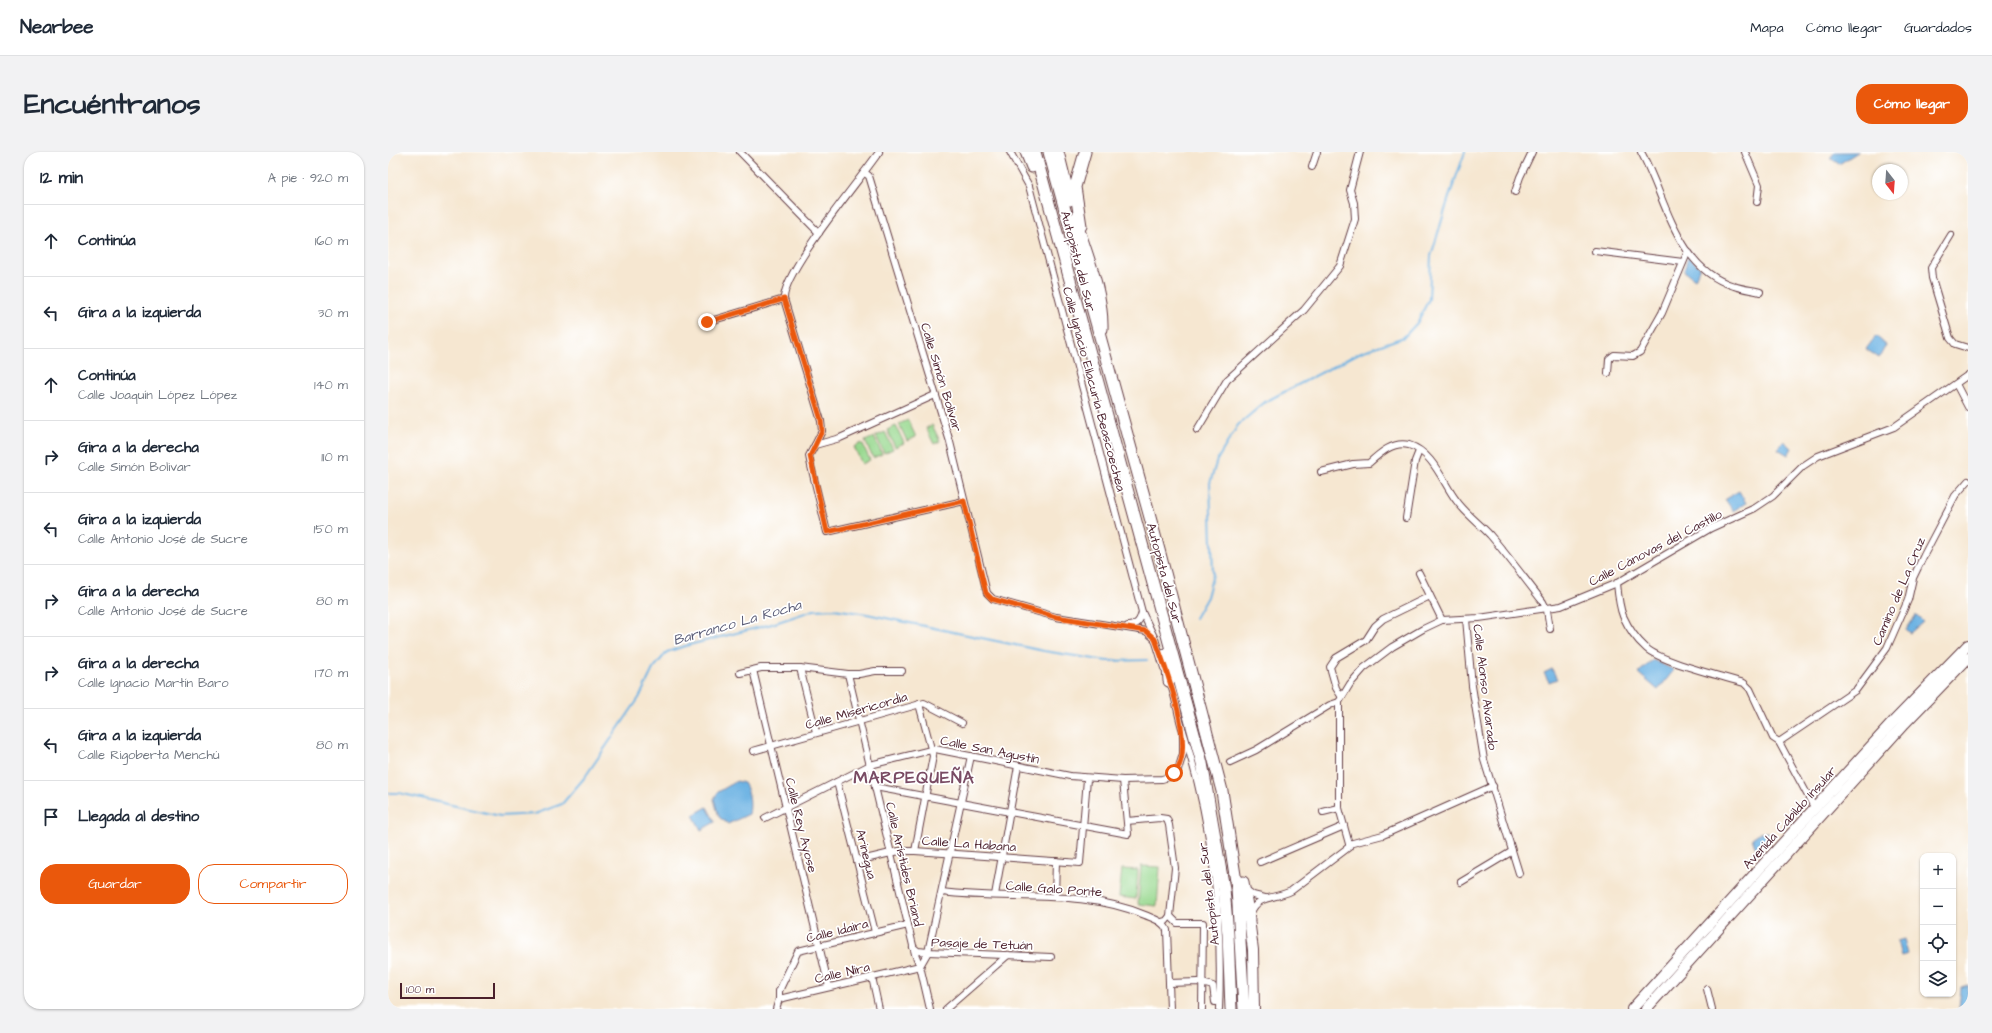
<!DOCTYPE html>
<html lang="es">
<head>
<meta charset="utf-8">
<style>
  :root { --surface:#fff; --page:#f2f2f3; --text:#1f2937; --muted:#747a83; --line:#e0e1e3; --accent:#ea580c }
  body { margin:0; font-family:"Architects Daughter",sans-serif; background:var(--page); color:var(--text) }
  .controls { position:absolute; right:12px; bottom:12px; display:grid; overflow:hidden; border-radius:8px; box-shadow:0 1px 3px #0004 }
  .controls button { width:36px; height:36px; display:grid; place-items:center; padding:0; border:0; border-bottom:1px solid var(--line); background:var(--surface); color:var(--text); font:20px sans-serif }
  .compass { position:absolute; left:1484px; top:12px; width:36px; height:36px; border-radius:50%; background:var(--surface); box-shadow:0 1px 3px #0004; rotate:163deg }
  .scale { position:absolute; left:12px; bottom:10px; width:95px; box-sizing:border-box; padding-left:4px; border:2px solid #4a1f2b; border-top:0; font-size:11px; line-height:14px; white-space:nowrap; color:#4a1f2b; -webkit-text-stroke:3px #fff; paint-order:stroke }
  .stop { position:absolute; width:12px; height:12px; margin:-9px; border:3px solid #ea580c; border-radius:50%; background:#fff }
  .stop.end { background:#ea580c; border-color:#fff; box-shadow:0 1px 4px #0008 }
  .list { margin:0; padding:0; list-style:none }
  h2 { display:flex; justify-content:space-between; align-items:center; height:52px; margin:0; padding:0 16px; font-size:17px }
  h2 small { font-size:13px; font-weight:400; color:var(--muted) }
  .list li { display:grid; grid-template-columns:26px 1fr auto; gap:12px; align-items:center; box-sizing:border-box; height:72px; padding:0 16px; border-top:1px solid var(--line) }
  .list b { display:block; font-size:15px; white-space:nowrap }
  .list p { margin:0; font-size:13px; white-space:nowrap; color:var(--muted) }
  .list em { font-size:13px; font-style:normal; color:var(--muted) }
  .actions { display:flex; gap:8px; padding:12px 16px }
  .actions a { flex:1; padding:9px 0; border:1px solid var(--accent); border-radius:16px; text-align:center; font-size:14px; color:var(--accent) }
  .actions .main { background:var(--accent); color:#fff }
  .icon { flex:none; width:22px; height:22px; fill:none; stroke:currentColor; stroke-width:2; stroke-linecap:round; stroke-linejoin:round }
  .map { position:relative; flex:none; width:1580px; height:857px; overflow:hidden; border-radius:16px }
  header { display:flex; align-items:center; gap:24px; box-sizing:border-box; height:56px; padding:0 20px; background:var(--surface); border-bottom:1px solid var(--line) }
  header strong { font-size:19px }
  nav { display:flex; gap:22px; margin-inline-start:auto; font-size:14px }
  .intro { display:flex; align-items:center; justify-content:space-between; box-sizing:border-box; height:96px; padding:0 24px }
  h1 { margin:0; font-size:28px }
  .button { padding:10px 18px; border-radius:16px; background:var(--accent); color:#fff; font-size:14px; font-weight:700 }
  main { display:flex; gap:24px; padding:0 24px }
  aside { flex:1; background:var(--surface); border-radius:16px; box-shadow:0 1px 3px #0004 }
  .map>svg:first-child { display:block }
  .green { fill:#97d88e; stroke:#707c5c }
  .water { fill:#6cb2e3; stroke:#5b6887 }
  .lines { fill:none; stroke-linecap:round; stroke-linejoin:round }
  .stream { stroke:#6cb2e3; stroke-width:2 }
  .street-casing { stroke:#643d44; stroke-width:8 }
  .primary-casing { stroke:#643d44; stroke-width:12 }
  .highway-casing { stroke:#643d44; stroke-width:13 }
  .street { stroke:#fff; stroke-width:6 }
  .primary { stroke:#fff; stroke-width:10 }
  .highway { stroke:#fff; stroke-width:11 }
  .route { stroke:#ea580c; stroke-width:5 }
  .labels { text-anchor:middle; stroke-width:3.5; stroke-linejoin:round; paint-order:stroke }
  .street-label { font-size:13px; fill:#4a1f2b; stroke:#fff }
  .water-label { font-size:14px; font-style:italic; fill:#585a75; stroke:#fff }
  .district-label { font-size:17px; font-weight:bold; letter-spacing:1px; fill:#794b64; stroke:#fff }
</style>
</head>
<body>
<header>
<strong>Nearbee</strong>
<nav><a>Mapa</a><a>Cómo llegar</a><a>Guardados</a></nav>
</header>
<div class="intro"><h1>Encuéntranos</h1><a class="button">Cómo llegar</a></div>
<main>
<aside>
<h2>12 min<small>A pie · 920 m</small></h2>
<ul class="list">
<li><svg class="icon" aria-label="ahead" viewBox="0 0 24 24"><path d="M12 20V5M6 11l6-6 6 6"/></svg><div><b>Continúa</b></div><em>160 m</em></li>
<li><svg class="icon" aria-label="left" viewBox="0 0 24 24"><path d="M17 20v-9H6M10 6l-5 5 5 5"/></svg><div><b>Gira a la izquierda</b></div><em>30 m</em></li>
<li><svg class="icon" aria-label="ahead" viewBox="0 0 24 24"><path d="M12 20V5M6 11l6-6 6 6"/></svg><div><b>Continúa</b><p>Calle Joaquín López López</p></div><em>140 m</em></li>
<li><svg class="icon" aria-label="right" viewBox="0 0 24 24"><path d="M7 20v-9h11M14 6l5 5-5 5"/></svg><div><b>Gira a la derecha</b><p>Calle Simón Bolivar</p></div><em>110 m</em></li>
<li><svg class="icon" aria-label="left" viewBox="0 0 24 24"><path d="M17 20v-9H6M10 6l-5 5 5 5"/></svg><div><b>Gira a la izquierda</b><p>Calle Antonio José de Sucre</p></div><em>150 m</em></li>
<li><svg class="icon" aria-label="right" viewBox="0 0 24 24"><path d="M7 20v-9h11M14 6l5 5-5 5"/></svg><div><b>Gira a la derecha</b><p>Calle Antonio José de Sucre</p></div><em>80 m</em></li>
<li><svg class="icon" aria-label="right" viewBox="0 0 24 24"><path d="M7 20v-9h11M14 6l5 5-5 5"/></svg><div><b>Gira a la derecha</b><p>Calle Ignacio Martín Baro</p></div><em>170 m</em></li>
<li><svg class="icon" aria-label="left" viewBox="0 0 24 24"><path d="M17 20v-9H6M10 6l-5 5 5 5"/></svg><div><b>Gira a la izquierda</b><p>Calle Rigoberta Menchú</p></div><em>80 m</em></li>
<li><svg class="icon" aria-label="arrive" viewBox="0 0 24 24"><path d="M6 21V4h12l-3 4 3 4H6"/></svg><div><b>Llegada al destino</b></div></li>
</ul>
<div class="actions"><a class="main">Guardar</a><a>Compartir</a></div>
</aside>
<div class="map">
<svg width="1580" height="857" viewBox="0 0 1580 857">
  <rect width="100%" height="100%" fill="#fff"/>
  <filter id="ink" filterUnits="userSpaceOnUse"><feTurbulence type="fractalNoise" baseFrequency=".025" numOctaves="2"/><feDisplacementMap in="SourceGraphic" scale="8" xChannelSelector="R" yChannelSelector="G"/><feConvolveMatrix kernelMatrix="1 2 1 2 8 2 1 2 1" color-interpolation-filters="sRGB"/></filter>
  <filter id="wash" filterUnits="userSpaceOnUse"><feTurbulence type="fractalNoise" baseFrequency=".012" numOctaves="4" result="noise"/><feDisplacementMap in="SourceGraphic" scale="16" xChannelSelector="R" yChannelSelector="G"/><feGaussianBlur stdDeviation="0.9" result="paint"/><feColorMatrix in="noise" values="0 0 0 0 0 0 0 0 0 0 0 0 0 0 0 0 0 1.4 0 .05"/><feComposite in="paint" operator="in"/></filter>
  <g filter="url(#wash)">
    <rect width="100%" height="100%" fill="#f6e7d1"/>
    <g class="green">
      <path d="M520 268 528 285 519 289 511 272Z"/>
      <path d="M544 273 552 289 546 292 538 276Z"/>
      <path d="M508 274 516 291 507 295 499 278Z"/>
      <path d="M497 280 505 297 496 301 488 284Z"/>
      <path d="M486 285 494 302 485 306 477 289Z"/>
      <path d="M474 291 482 308 474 312 466 295Z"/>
      <path d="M753 714 772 715 769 754 750 752Z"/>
      <path d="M734 717 750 718 748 747 731 745Z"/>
    </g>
    <g class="water">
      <path d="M1447 0H1470L1451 12 1442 6Z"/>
      <path d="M1300 105 1312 115 1307 127 1296 119Z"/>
      <path d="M1488 184 1498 193 1491 206 1478 197Z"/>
      <path d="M1396 289 1404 296 1400 303 1390 297Z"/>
      <path d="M1351 339 1358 351 1345 359 1337 347Z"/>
      <path d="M1528 463 1535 470 1522 481 1518 478Z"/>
      <path d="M1265 508 1286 518 1270 538 1250 521Z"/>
      <path d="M1164 517 1169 527 1161 530 1156 521Z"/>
      <path d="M349 629 356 631C362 640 363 652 361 662L340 672 331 665 326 647 330 640Z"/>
      <path d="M319 655 327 670 313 678 305 663Z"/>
      <path d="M1379 680 1382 683V687L1372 697 1367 695 1364 686 1371 681Z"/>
      <path d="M1516 787 1520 802 1513 804 1509 789Z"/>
      <path d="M1580 833V857H1571L1573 835Z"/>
    </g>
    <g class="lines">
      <g class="stream">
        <path d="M807 466 819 445 825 422 822 331 829 308 850 273 877 250 973 200 1016 185 1029 171 1041 147 1043 104 1061 45 1077 0"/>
        <path d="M0 641H11L112 664 147 662 174 652 197 625 251 546 265 517 279 500 297 494 384 472 426 458 446 457 479 462 656 499 719 509 759 508"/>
      </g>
    </g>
  </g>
  <g filter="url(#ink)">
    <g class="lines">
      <g class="street-casing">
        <g id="street">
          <path d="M352 0 431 81"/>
          <path d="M622 0 641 34 754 460C752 469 749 473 740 474"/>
          <path d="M1253 0C1278 45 1288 117 1346 134 1354 137 1364 138 1372 140"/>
          <path d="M1357 0 1371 33 1369 50"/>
          <path d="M924 15 929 0"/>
          <path d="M477 21 481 24 562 290 599 441 605 447 668 465 758 479 767 487"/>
          <path d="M1127 40 1132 25 1144 0"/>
          <path d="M1563 83 1543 116 1544 126 1562 186 1567 192 1580 196"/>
          <path d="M1207 99 1295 110"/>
          <path d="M319 170 396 147"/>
          <path d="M1220 221 1221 207 1226 203 1245 204 1252 200 1274 161 1300 99"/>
          <path d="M1568 232 1580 255"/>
          <path d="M547 243 452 286 427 293 421 304 423 314 439 380 576 349"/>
          <path d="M809 278 839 228 916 158 952 114 967 67 966 51 962 38 972 0"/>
          <path d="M427 293 434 279 433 269 396 147C395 119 472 28 491 0"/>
          <path d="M933 320 965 312 981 311C992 301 1005 289 1021 293 1045 300 1055 331 1068 348 1077 361 1091 371 1102 383 1120 404 1137 427 1155 450L1159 458 1162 477"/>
          <path d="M1018 366 1027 309 1031 299"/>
          <path d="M1031 421 1054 468"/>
          <path d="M1229 431C1230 442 1231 454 1235 464 1240 475 1249 488 1258 496 1273 510 1333 524 1356 531L1362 537 1385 586 1391 590 1427 657"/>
          <path d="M754 460 767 487 776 516"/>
          <path d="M1078 467 1084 534 1096 608 1131 721"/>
          <path d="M412 516 428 580"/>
          <path d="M365 518 441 835"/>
          <path d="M352 521 373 516H412L460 522H471L487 519H514"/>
          <path d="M460 522 527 802 532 814 542 857"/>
          <path d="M780 526C788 542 789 562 795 579 824 669 835 763 831 857"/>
          <path d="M953 544 948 536 942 515 948 506 978 488 987 474 995 467 1042 444"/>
          <path d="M951 550V656L961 692"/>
          <path d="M1391 590 1468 538 1499 496 1520 448 1525 426 1536 403 1567 344 1580 329"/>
          <path d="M365 599 536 551 574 571"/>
          <path d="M842 610 868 598 942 553 951 550 962 532 976 516 1004 495 1035 477 1054 468 1091 466 1173 454 1229 431 1323 376 1367 356 1385 344 1415 314 1430 304 1506 275 1580 223"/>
          <path d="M449 630 487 780"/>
          <path d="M487 635 740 682 735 628"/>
          <path d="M935 660 951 656"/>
          <path d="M377 666 482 613 547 597 682 624 735 628 774 627 781 625 790 618 795 602V579"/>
          <path d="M739 669 772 666 779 667 781 673 787 716 782 764 778 769 774 770"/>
          <path d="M527 699 545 604 531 552"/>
          <path d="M469 709 511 699H527L692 711 699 627"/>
          <path d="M872 710 956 674"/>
          <path d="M1073 730 1123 700"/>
          <path d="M857 737 865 743 877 746"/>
          <path d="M554 740C621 749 693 736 757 763 766 767 775 769 779 778L782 857"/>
          <path d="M607 743 630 614"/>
          <path d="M667 745 668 709"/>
          <path d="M863 761C869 743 887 747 903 739L961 695V692L995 683 1105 634"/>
          <path d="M782 764 789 771H815L814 857"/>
          <path d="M525 795 530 799 540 800 663 805"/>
          <path d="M532 814 540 800 583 604"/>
          <path d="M484 825 491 857"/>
          <path d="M781 831 810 830 825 834 827 850"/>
          <path d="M1319 837 1324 857"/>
          <path d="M391 847 532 814"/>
          <path d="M388 857 391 847V839L410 799 520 773"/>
          <path d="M558 857 620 803"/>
        </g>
      </g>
      <g class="primary-casing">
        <g id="primary">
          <path d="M861 767 865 798 866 857"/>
          <path d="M1244 857 1505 570 1580 493"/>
          <path d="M1258 857 1516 572 1580 506"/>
        </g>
      </g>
      <g class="highway-casing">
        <g id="highway">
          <path d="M638 0 644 15"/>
          <path d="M647 0 814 611 836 737 840 782 843 857"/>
          <path d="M661 0 771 398 834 639 849 736 856 857"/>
          <path d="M670 0 682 48"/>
          <path d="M687 66C698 101 715 140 714 177"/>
          <path d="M693 74 687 35 697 0"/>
          <path d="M779 501 781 529"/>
          <path d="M855 730 861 767"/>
        </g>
      </g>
      <use href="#street" class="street"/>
      <use href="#primary" class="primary"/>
      <use href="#highway" class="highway"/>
    </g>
  </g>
  <g class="lines" filter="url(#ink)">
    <path class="route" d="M319 170 396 147 433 268 434 279 422 304 439 380 576 349 598 441 604 447 668 465 758 479 767 487C777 514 810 599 786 621"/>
  </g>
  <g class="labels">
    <g class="street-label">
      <text transform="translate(691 109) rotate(75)" y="5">Autopista del Sur</text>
      <text transform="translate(554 225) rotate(73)" y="5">Calle Simón Bolivar</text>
      <text transform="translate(707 237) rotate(75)" y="5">Calle Ignacio Ellacuria Beascoechea</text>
      <text transform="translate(1267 395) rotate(-28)" y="5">Calle Cánovas del Castillo</text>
      <text transform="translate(777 421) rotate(75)" y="5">Autopista del Sur</text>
      <text transform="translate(1510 439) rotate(-67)" y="5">Camino de La Cruz</text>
      <text transform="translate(1098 535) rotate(83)" y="5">Calle Alonso Alvarado</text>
      <text transform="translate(468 558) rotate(-16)" y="5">Calle Misericordia</text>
      <text transform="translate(602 597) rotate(11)" y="5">Calle San Agustín</text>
      <text transform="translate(1401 665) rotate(-48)" y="5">Avenida Cabildo Insular</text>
      <text transform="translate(414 673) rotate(76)" y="5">Calle Rey Ayose</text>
      <text transform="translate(581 691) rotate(4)" y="5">Calle La Habana</text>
      <text transform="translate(479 702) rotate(76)" y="5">Arinegua</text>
      <text transform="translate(517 712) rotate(77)" y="5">Calle Arístides Briand</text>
      <text transform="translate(666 736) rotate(4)" y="5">Calle Galo Ponte</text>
      <text transform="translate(820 742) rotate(-97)" y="5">Autopista del Sur</text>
      <text transform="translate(449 778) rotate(-14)" y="5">Calle Idaira</text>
      <text transform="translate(594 791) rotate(2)" y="5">Pasaje de Tetuán</text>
      <text transform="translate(454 820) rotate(-13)" y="5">Calle Nira</text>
    </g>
    <g class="water-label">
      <text transform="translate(349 470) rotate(-16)" y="5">Barranco La Rocha</text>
    </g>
    <g class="district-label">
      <text x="526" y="631">MARPEQUEÑA</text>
    </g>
  </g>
</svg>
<div class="controls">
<button>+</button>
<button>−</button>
<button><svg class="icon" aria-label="locate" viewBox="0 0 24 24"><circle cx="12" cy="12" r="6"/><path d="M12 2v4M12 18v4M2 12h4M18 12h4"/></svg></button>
<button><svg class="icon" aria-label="layers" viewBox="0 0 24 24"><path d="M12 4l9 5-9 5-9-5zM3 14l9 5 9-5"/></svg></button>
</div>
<svg class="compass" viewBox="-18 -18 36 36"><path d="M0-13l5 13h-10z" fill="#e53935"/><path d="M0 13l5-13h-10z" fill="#747a83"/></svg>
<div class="scale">100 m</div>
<div class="stop" style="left:786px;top:621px"></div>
<div class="stop end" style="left:319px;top:170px"></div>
</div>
</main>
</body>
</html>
